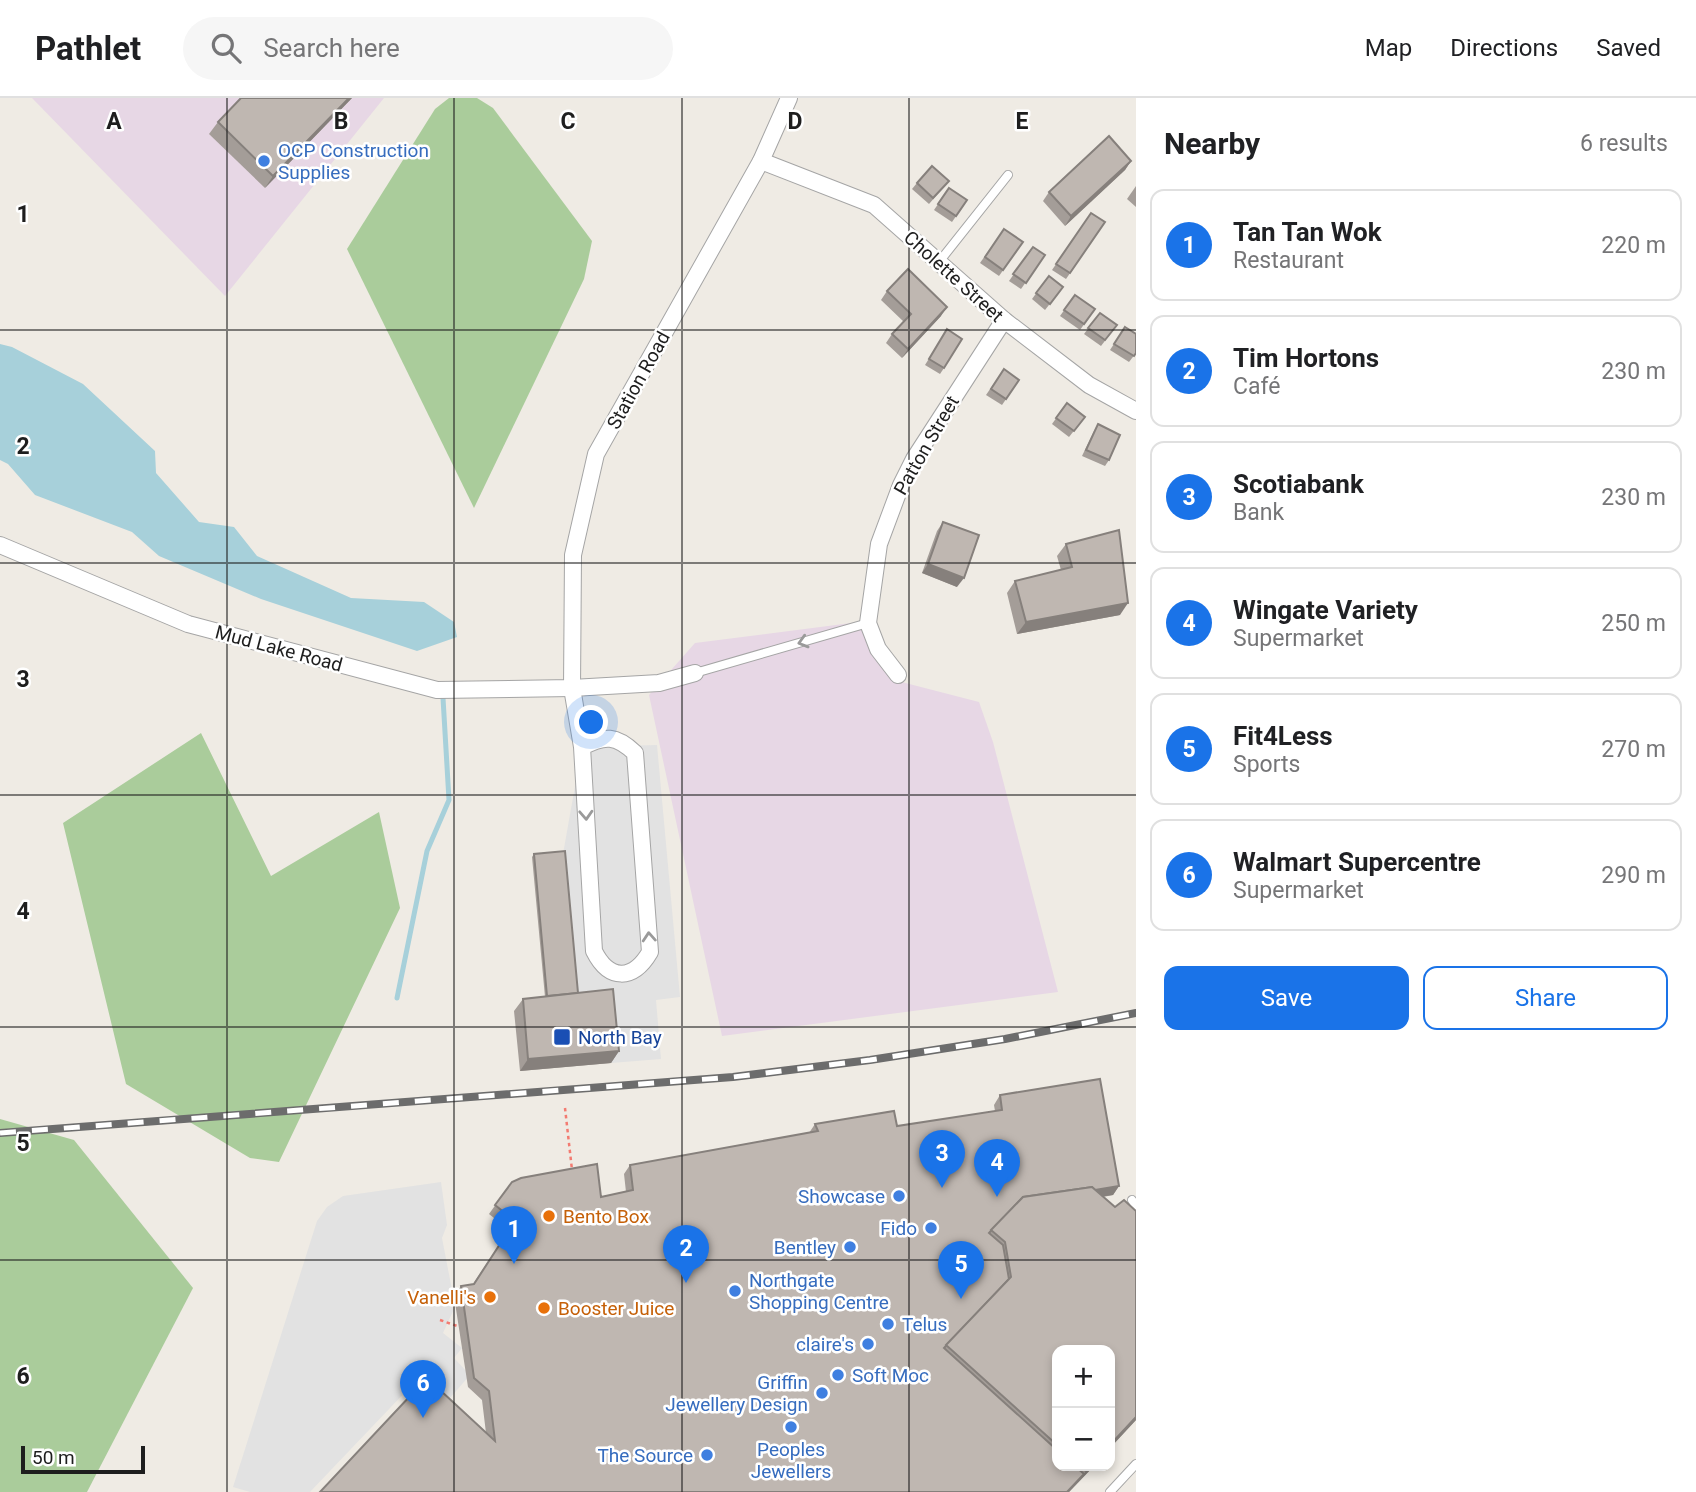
<!DOCTYPE html>
<html lang="en">
<head>
<meta charset="utf-8">
<style>
  :root { --surface:#fff; --page:#f6f6f6; --text:#202124; --muted:#757577; --line:#e0e0e0; --accent:#1a73e8 }
  body { margin:0; font-family:Roboto,sans-serif; background:var(--page); color:var(--text) }
  .controls { position:absolute; right:21px; bottom:21px; display:grid; overflow:hidden; border-radius:14px; box-shadow:0 4px 10px #0003 }
  .controls button { width:63px; height:63px; display:grid; place-items:center; padding:0; border:0; border-bottom:2px solid var(--line); background:var(--surface); color:var(--text); font:35px sans-serif }
  .scale { position:absolute; left:21px; bottom:18px; width:124px; box-sizing:border-box; padding-left:7px; border:4px solid #1e1e1e; border-top:0; font-size:19px; line-height:24px; white-space:nowrap; color:#1e1e1e; -webkit-text-stroke:5px #fff; paint-order:stroke }
  .you { position:absolute; left:592px; top:625px; width:24px; height:24px; margin:-18px; border:5px solid #fff; border-radius:50%; background:#1a73e8; box-shadow:0 0 0 10px #1a73e833 }
  .badge { display:grid; place-items:center; width:46px; height:46px; border-radius:50%; background:var(--accent); color:#fff; font-size:23px; font-weight:700 }
  .pin { position:absolute; translate:-50% -58px; filter:drop-shadow(0 2px 4px #0008) }
  .pin::after { content:''; position:absolute; top:37px; width:24px; height:21px; background:inherit; clip-path:polygon(0 0,100% 0,50% 100%) }
  .list { margin:0; padding:0; list-style:none }
  h2 { display:flex; justify-content:space-between; align-items:center; height:91px; margin:0; padding:0 28px; font-size:30px }
  h2 small { font-size:23px; font-weight:400; color:var(--muted) }
  .list li { display:grid; grid-template-columns:46px 1fr auto; gap:21px; align-items:center; box-sizing:border-box; height:112px; margin:0 14px 14px; padding:0 14px; border:2px solid var(--line); border-radius:14px }
  .list b { display:block; font-size:26px; white-space:nowrap }
  .list p { margin:0; font-size:23px; white-space:nowrap; color:var(--muted) }
  .list em { font-size:23px; font-style:normal; color:var(--muted) }
  .actions { display:flex; gap:14px; padding:21px 28px }
  .actions a { flex:1; padding:16px 0; border:2px solid var(--accent); border-radius:14px; text-align:center; font-size:24px; color:var(--accent) }
  .actions .main { background:var(--accent); color:#fff }
  .icon { flex:none; width:38px; height:38px; fill:none; stroke:currentColor; stroke-width:2; stroke-linecap:round; stroke-linejoin:round }
  .map { position:relative; flex:none; width:1136px; height:1394px; overflow:hidden }
  header { display:flex; align-items:center; gap:42px; box-sizing:border-box; height:98px; padding:0 35px; background:var(--surface); border-bottom:2px solid var(--line) }
  header strong { font-size:33px }
  nav { display:flex; gap:38px; margin-inline-start:auto; font-size:24px }
  .search { width:490px; height:63px; background:var(--page); display:flex; align-items:center; gap:18px; box-sizing:border-box; padding:0 24px; border-radius:38px; color:var(--muted); font-size:26px }
  main { display:flex }
  aside { flex:1; background:var(--surface) }
  .map>svg:first-child { display:block }
  .industrial { fill:#e7d7e5 }
  .forest { fill:#aacc9b }
  .parking { fill:#e2e2e2 }
  .water { fill:#a7d0da }
  .lines { fill:none; stroke-linecap:round; stroke-linejoin:round }
  .stream { stroke:#a7d0da; stroke-width:5 }
  .service-casing { stroke:#a5a5a5; stroke-width:10 }
  .minor-casing { stroke:#a5a5a5; stroke-width:18 }
  .path { stroke:#f37b71; stroke-width:2.5; stroke-dasharray:3.5 3.5; stroke-linecap:butt }
  .service { stroke:#fff; stroke-width:8 }
  .minor { stroke:#fff; stroke-width:16 }
  .rail-casing { stroke:#6c6c6c; stroke-width:8 }
  .rail { stroke:#fff; stroke-width:5; stroke-dasharray:16; stroke-linecap:butt }
  .wall { fill:#a49d98 }
  .shaded-wall { fill:#86807c }
  .building { fill:#bfb7b1; stroke:#86807c; stroke-width:2 }
  .oneway { stroke:#9a9a9a }
  .grid { fill:none; stroke:#1e1e1e; stroke-width:2; stroke-opacity:0.55 }
  .shop-dot { fill:#3f7fe0; stroke:#fff; stroke-width:2.5 }
  .transit-dot { fill:#1a4fb4; stroke:#fff; stroke-width:2.5 }
  .food-dot { fill:#e8710a; stroke:#fff; stroke-width:2.5 }
  .labels { text-anchor:middle; stroke-width:5; stroke-linejoin:round; paint-order:stroke }
  .shop-label { font-size:19px; fill:#366cbe; stroke:#fff; text-anchor:end }
  .street-label { font-size:19px; fill:#1e1e1e; stroke:#fff }
  .transit-label { font-size:19px; fill:#164399; stroke:#fff; text-anchor:start }
  .food-label { font-size:19px; fill:#c56008; stroke:#fff; text-anchor:start }
  .grid-label { font-size:23px; text-anchor:middle; font-weight:bold; fill:#1e1e1e; stroke:#fff; stroke-width:5; stroke-linejoin:round; paint-order:stroke }
</style>
</head>
<body>
<header>
<strong>Pathlet</strong>
<div class="search"><svg class="icon" aria-label="search" viewBox="0 0 24 24"><circle cx="10" cy="10" r="6"/><path d="M15 15l6 6"/></svg>Search here</div>
<nav><a>Map</a><a>Directions</a><a>Saved</a></nav>
</header>
<main>
<div class="map">
<svg width="1136" height="1394" viewBox="0 0 1136 1394">
  <rect width="100%" height="100%" fill="#efebe4"/>
  <g class="industrial">
    <path d="M32 0H384L225 198Z"/>
    <path d="M859 524 890 581 979 604 993 644 1058 894 722 938 649 597 695 545Z"/>
  </g>
  <g class="forest">
    <path d="M449 0H477L493 10 592 143 584 181 474 410 347 151 435 11Z"/>
    <path d="M201 635 271 778 379 714 400 810 279 1064 250 1060 126 986 63 725Z"/>
    <path d="M0 1021 74 1042 193 1190 87 1394H0Z"/>
  </g>
  <g class="parking">
    <path d="M657 647 680 899 656 902 661 961 611 965 576 905 563 756 582 649Z"/>
    <path d="M441 1084 447 1127 442 1140 453 1197V1213L443 1235 462 1250 454 1260 470 1277 450 1300 413 1267 401 1280 410 1289 310 1394H250L233 1389 317 1123 327 1109 343 1098Z"/>
  </g>
  <path class="water" d="M0 246 12 249 83 286 155 353 156 375 199 424 234 429 257 458 351 500 424 504 454 524 457 539 417 553 261 501 159 458 132 434 35 397 8 366 0 362Z"/>
  <g class="lines">
    <path class="stream" d="M397 900 427 753 449 702 443 600"/>
    <g class="service-casing">
      <g id="service">
        <path d="M939 164 1008 77"/>
        <path d="M695 575 868 525"/>
        <path d="M1132 1102 1136 1108"/>
        <path d="M1110 1394 1136 1366"/>
      </g>
    </g>
    <g class="minor-casing">
      <g id="minor">
        <path d="M761 63 874 107 1004 222 1089 287 1136 313"/>
        <path d="M0 447 188 526 437 592 572 590 659 585 695 575"/>
        <path d="M898 577 878 551 868 525 879 446 901 387 914 361 1004 222"/>
        <path d="M582 649C605 637 616 637 635 655L650 854C633 883 609 883 594 853L582 649 572 590 573 457 596 356 761 63 789 0"/>
      </g>
    </g>
    <g class="path">
      <path d="M565 1010 572 1072"/>
      <path d="M440 1222 460 1229"/>
    </g>
    <use href="#service" class="service"/>
    <use href="#minor" class="minor"/>
    <g class="rail-casing">
      <path id="rail" d="M0 1035 733 979 870 962 1005 941 1136 915"/>
    </g>
    <use href="#rail" class="rail"/>
  </g>
  <g class="wall">
    <path d="M352 0 265 90 209 36 218 24Z"/>
    <path d="M1131 63 1125 72 1065 128 1043 103 1049 94Z"/>
    <path d="M949 83 929 106 912 91 917 85Z"/>
    <path d="M1136 88V109L1127 101Z"/>
    <path d="M949 90 967 102 952 124 934 112Z"/>
    <path d="M1091 115 1105 124 1066 181 1052 172Z"/>
    <path d="M1004 131 1023 144 999 178 980 165Z"/>
    <path d="M1033 149 1045 157 1021 191 1009 183Z"/>
    <path d="M1049 178 1063 189 1045 212 1032 201Z"/>
    <path d="M887 193 941 218 902 260 886 245 892 236 904 224 881 202Z"/>
    <path d="M1075 197 1095 211 1080 232 1060 218Z"/>
    <path d="M1100 215 1117 227 1101 248 1084 236Z"/>
    <path d="M1125 229 1136 255 1129 264 1110 252Z"/>
    <path d="M943 238 944 270 940 276 925 267Z"/>
    <path d="M1004 271 1019 282 1002 307 986 297Z"/>
    <path d="M1067 305 1085 319 1069 339 1052 326Z"/>
    <path d="M1098 326 1109 362 1105 368 1082 358 1094 333Z"/>
    <path d="M943 424 957 489 922 475 937 433Z"/>
    <path d="M1066 446 1120 517 1017 536 1007 495 1015 483 1061 472 1057 458Z"/>
    <path d="M534 756 578 895 619 953 611 965 520 973 514 913 523 901 545 899 532 759Z"/>
    <path d="M1000 997 1119 1088 1113 1097 1103 1099 1136 1322 1110 1350V1252H1057V1368H1094L1069 1394H320L486 1335 482 1302 468 1289 454 1198 461 1188 473 1186 509 1132 489 1116 512 1084 601 1099 626 1094 624 1076 630 1067 809 1035 815 1026 897 1028 995 1013 994 1007Z"/>
  </g>
  <g class="shaded-wall">
    <path d="M349 0H352L265 90 273 78Z"/>
    <path d="M1131 63 1125 72 1065 128 1071 118Z"/>
    <path d="M947 209 941 218 902 260 908 251Z"/>
    <path d="M928 466 964 480 957 489 922 475Z"/>
    <path d="M1128 505 1120 517 1017 536 1026 524Z"/>
    <path d="M619 953 611 965 520 973 528 961Z"/>
    <path d="M1119 1088 1113 1097 1014 1111 1020 1102Z"/>
    <path d="M1136 1319V1322L1110 1350V1347Z"/>
    <path d="M1091 1368H1094L1069 1394H1067Z"/>
  </g>
  <g class="building">
    <path d="M241 0H349L273 78 218 24Z"/>
    <path d="M1109 38 1131 63 1071 118 1049 94Z"/>
    <path d="M932 68 949 83 933 100 917 85Z"/>
    <path d="M949 90 967 102 956 118 938 106Z"/>
    <path d="M1091 115 1105 124 1070 175 1056 166Z"/>
    <path d="M1004 131 1023 144 1003 172 985 159Z"/>
    <path d="M1033 149 1045 157 1026 185 1013 176Z"/>
    <path d="M908 171 947 209 908 251 892 236 911 216 887 193Z"/>
    <path d="M1049 178 1063 189 1050 206 1036 195Z"/>
    <path d="M1075 197 1095 211 1084 226 1064 212Z"/>
    <path d="M1100 215 1117 227 1105 242 1088 230Z"/>
    <path d="M1125 229 1136 236V255L1134 258 1114 246Z"/>
    <path d="M947 231 962 241 944 270 929 261Z"/>
    <path d="M1004 271 1019 282 1006 301 991 291Z"/>
    <path d="M1067 305 1085 319 1074 333 1056 320Z"/>
    <path d="M1098 326 1120 337 1109 362 1086 352Z"/>
    <path d="M943 424 979 437 964 480 928 466Z"/>
    <path d="M1119 432 1128 505 1026 524 1015 483 1072 469 1066 446Z"/>
    <path d="M565 753 578 895 547 898 534 756Z"/>
    <path d="M613 891 619 953 528 961 523 901Z"/>
    <path d="M1100 981 1119 1088 1095 1092 1092 1089 1023 1099 989 1135 1003 1147 1009 1181 944 1250 1057 1352V1368H1075L1084 1376 1067 1394H320L427 1280 495 1343 489 1293 474 1280 461 1188 474 1186 515 1123 495 1107 512 1084 521 1080 597 1066 601 1099 633 1092 630 1067 818 1033 815 1026 894 1013 897 1028 1002 1012 1000 997Z"/>
    <path d="M1092 1089 1115 1109 1124 1102 1136 1113V1319L1110 1347V1252H1057V1347L946 1247 1011 1179 1005 1144 991 1132 1023 1099Z"/>
    <path d="M1080 1368H1091L1086 1373Z"/>
  </g>
  <defs><path id="oneway-chevron" d="M-2-3.5L2.5 0L-2 3.5" fill="none" stroke-width="1.6" stroke-linecap="round" stroke-linejoin="round" transform="scale(1.75)"/></defs>
  <g class="oneway">
    <use href="#oneway-chevron" transform="translate(803 544) rotate(164)"/>
    <use href="#oneway-chevron" transform="translate(586 717) rotate(87)"/>
    <use href="#oneway-chevron" transform="translate(649 839) rotate(-94)"/>
  </g>
  <path class="grid" d="M227 0V1394M454 0V1394M682 0V1394M909 0V1394M0 232H1136M0 465H1136M0 697H1136M0 929H1136M0 1162H1136"/>
  <g class="shop-dot">
    <circle cx="264" cy="63" r="7"/>
    <circle cx="899" cy="1098" r="7"/>
    <circle cx="931" cy="1130" r="7"/>
    <circle cx="850" cy="1149" r="7"/>
    <circle cx="735" cy="1193" r="7"/>
    <circle cx="888" cy="1226" r="7"/>
    <circle cx="868" cy="1246" r="7"/>
    <circle cx="838" cy="1277" r="7"/>
    <circle cx="822" cy="1295" r="7"/>
    <circle cx="791" cy="1329" r="7"/>
    <circle cx="707" cy="1357" r="7"/>
  </g>
  <rect class="transit-dot" x="553" y="930" width="18" height="18" rx="3.5"/>
  <g class="food-dot">
    <circle cx="549" cy="1118" r="7"/>
    <circle cx="490" cy="1199" r="7"/>
    <circle cx="544" cy="1210" r="7"/>
  </g>
  <g class="labels">
    <g class="shop-label">
      <text x="278" y="59" text-anchor="start">OCP Construction<tspan x="278" dy="22">Supplies</tspan></text>
      <text x="885" y="1105">Showcase</text>
      <text x="917" y="1137">Fido</text>
      <text x="836" y="1156">Bentley</text>
      <text x="749" y="1189" text-anchor="start">Northgate<tspan x="749" dy="22">Shopping Centre</tspan></text>
      <text x="902" y="1233" text-anchor="start">Telus</text>
      <text x="854" y="1253">claire's</text>
      <text x="852" y="1284" text-anchor="start">Soft Moc</text>
      <text x="808" y="1291">Griffin<tspan x="808" dy="22">Jewellery Design</tspan></text>
      <text x="791" y="1358" text-anchor="middle">Peoples<tspan x="791" dy="22">Jewellers</tspan></text>
      <text x="693" y="1364">The Source</text>
    </g>
    <g class="street-label">
      <text transform="translate(954 178) rotate(42)" y="7">Cholette Street</text>
      <text transform="translate(638 282) rotate(-61)" y="7">Station Road</text>
      <text transform="translate(926 347) rotate(-60)" y="7">Patton Street</text>
      <text transform="translate(279 550) rotate(15)" y="7">Mud Lake Road</text>
    </g>
    <g class="transit-label">
      <text x="578" y="946">North Bay</text>
    </g>
    <g class="food-label">
      <text x="563" y="1125">Bento Box</text>
      <text x="476" y="1206" text-anchor="end">Vanelli's</text>
      <text x="558" y="1217">Booster Juice</text>
    </g>
  </g>
  <g class="grid-label">
    <text x="114" y="31">A</text>
    <text x="341" y="31">B</text>
    <text x="568" y="31">C</text>
    <text x="795" y="31">D</text>
    <text x="1022" y="31">E</text>
    <text x="23" y="124">1</text>
    <text x="23" y="356">2</text>
    <text x="23" y="589">3</text>
    <text x="23" y="821">4</text>
    <text x="23" y="1053">5</text>
    <text x="23" y="1286">6</text>
  </g>
</svg>
<div class="controls">
<button>+</button>
<button>−</button>
</div>
<div class="scale">50 m</div>
<div class="you"></div>
<div class="pin badge" style="left:514px;top:1166px">1</div>
<div class="pin badge" style="left:686px;top:1185px">2</div>
<div class="pin badge" style="left:942px;top:1090px">3</div>
<div class="pin badge" style="left:997px;top:1099px">4</div>
<div class="pin badge" style="left:961px;top:1201px">5</div>
<div class="pin badge" style="left:423px;top:1320px">6</div>
</div>
<aside>
<h2>Nearby<small>6 results</small></h2>
<ul class="list">
<li><span class="badge">1</span><div><b>Tan Tan Wok</b><p>Restaurant</p></div><em>220 m</em></li>
<li><span class="badge">2</span><div><b>Tim Hortons</b><p>Café</p></div><em>230 m</em></li>
<li><span class="badge">3</span><div><b>Scotiabank</b><p>Bank</p></div><em>230 m</em></li>
<li><span class="badge">4</span><div><b>Wingate Variety</b><p>Supermarket</p></div><em>250 m</em></li>
<li><span class="badge">5</span><div><b>Fit4Less</b><p>Sports</p></div><em>270 m</em></li>
<li><span class="badge">6</span><div><b>Walmart Supercentre</b><p>Supermarket</p></div><em>290 m</em></li>
</ul>
<div class="actions"><a class="main">Save</a><a>Share</a></div>
</aside>
</main>
</body>
</html>
